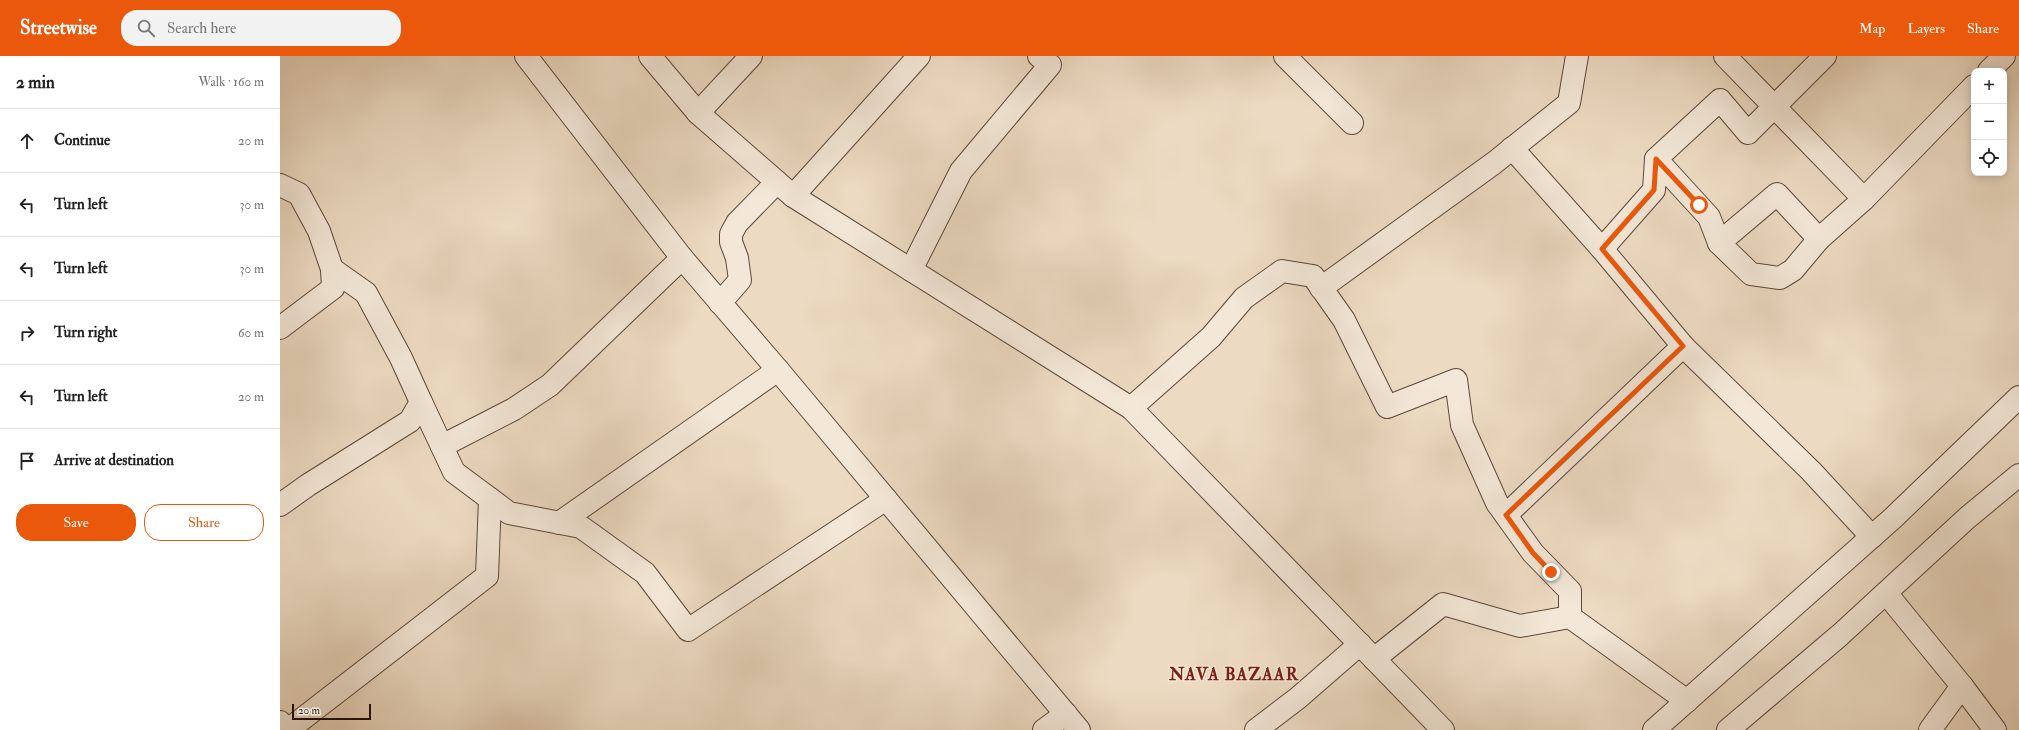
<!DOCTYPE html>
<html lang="en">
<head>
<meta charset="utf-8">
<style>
  :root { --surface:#fff; --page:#f2f2f2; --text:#222; --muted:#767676; --line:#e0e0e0; --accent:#ea580c }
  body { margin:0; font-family:"IM FELL Double Pica",serif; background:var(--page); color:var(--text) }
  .controls { position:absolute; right:12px; top:12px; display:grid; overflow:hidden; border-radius:8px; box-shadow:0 2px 10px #0003 }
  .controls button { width:36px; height:36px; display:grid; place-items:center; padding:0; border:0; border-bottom:1px solid var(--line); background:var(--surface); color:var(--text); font:20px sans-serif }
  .scale { position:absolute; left:12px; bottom:10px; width:79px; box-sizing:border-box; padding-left:4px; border:2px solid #2c160c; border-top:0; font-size:11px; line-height:14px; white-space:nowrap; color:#2c160c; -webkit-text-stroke:3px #f3e7d7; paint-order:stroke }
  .stop { position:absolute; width:12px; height:12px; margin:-9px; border:3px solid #ea580c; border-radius:50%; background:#fff }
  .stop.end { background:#ea580c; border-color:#fff; box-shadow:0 1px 4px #0008 }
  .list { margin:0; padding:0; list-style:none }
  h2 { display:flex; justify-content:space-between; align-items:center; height:52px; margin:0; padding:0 16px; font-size:17px }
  h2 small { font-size:13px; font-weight:400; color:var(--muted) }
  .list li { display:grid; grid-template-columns:26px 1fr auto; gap:12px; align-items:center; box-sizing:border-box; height:64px; padding:0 16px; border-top:1px solid var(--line) }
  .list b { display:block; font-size:15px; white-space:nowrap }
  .list em { font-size:13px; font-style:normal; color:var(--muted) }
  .actions { display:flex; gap:8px; padding:12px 16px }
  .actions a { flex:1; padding:9px 0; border:1px solid var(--accent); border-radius:16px; text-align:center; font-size:14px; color:var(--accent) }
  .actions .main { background:var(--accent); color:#fff }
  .icon { flex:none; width:22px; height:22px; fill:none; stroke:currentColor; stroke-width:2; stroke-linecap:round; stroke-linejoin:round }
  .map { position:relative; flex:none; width:1739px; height:674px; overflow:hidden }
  header { display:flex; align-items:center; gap:24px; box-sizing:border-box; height:56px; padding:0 20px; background:var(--accent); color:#fff }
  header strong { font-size:19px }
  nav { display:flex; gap:22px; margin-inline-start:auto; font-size:14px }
  .search { width:280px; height:36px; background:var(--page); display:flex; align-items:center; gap:10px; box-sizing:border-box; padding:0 14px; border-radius:16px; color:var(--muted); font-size:15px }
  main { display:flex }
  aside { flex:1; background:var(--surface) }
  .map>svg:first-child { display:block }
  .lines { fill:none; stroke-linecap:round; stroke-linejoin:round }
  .minor-casing { stroke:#5c473a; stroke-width:24 }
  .tertiary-casing { stroke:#5c473a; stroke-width:24 }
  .minor { stroke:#f3e7d7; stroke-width:22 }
  .tertiary { stroke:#f3e7d7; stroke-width:22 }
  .route { stroke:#ea580c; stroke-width:5 }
  .labels { text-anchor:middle; stroke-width:3; stroke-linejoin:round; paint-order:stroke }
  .district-label { font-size:17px; font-weight:bold; letter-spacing:1px; fill:#7a1f14; stroke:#f3e7d7 }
</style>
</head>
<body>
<header>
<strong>Streetwise</strong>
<div class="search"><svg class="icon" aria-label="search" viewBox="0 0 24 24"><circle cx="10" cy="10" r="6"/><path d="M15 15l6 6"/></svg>Search here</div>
<nav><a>Map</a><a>Layers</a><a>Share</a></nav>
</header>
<main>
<aside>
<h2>2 min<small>Walk · 160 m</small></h2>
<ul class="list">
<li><svg class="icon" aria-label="ahead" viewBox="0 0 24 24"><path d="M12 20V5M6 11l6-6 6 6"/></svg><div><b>Continue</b></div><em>20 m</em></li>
<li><svg class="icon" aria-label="left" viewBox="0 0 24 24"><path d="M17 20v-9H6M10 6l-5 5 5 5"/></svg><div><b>Turn left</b></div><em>30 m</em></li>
<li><svg class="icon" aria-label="left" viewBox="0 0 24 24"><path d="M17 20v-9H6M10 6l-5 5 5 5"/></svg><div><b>Turn left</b></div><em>30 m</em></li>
<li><svg class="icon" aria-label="right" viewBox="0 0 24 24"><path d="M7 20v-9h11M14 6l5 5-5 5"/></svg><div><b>Turn right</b></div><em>60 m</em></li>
<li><svg class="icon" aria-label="left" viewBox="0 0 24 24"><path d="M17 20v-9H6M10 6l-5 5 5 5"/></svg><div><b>Turn left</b></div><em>20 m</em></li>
<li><svg class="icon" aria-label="arrive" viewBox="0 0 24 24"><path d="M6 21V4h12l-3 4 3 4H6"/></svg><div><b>Arrive at destination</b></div></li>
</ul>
<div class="actions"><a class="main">Save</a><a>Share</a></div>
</aside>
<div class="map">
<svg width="1739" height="674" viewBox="0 0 1739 674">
  <rect width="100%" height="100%" fill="#ecdac2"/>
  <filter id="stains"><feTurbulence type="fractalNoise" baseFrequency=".005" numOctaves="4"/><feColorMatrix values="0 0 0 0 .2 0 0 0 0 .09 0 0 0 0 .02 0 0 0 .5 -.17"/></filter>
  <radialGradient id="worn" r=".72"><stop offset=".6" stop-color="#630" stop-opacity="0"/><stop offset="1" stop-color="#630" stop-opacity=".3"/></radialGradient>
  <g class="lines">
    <g class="minor-casing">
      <g id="minor">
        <path d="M370 0 418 57 513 140 851 352 1163 674"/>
        <path d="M1005 0 1072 67"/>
        <path d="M1445 0 1584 143 1694 30"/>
        <path d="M1709 15 1724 0"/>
        <path d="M418 57 471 0"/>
        <path d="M1232 92 1322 193 1403 290"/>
        <path d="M1376 103 1440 44 1468 77 1545 0"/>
        <path d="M0 129 19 138 39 175 52 213 53 232 0 272"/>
        <path d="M513 140 639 0"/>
        <path d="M1439 187 1471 218 1500 222 1513 214 1539 183"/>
        <path d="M1322 193 1374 134 1376 103 1429 161 1439 187 1497 138 1539 183 1584 143"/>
        <path d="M631 214 681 115 770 9 759 0"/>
        <path d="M1041 232 1214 107 1289 47 1297 0"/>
        <path d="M440 247 460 224 457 202 451 186V178L457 167 497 126"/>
        <path d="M141 346 174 416 229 457 301 471 365 517 408 574 606 443"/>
        <path d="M851 352 931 281 964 242 1002 215 1033 220 1064 264 1107 351 1176 324 1182 369 1217 447 1253 497 1290 535V561"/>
        <path d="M162 390 234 353 270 329 402 202"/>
        <path d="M0 449 28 429 130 365 141 346 121 302 86 237 52 213"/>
        <path d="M1226 459 1403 290 1531 415 1592 481"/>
        <path d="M279 467 498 314"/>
        <path d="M1606 537 1682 630 1715 674"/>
        <path d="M1094 603 1163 548 1240 570 1290 561 1407 645"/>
        <path d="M8 674 207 520 210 443"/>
        <path d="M764 674 786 658"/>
        <path d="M976 674 1018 642 1080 588"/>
        <path d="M1374 674 1613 462 1739 341"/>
        <path d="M1448 674 1560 579 1687 462 1739 419"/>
        <path d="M1650 674 1682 630"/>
      </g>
    </g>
    <g class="tertiary-casing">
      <g id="tertiary">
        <path d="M246 0 402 202 498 314 799 674"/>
        <path d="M0 666 8 674"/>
      </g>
    </g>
    <use href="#minor" class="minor"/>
    <use href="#tertiary" class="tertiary"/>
  </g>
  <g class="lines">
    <path class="route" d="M1271 516 1253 497 1226 459 1403 290 1322 193 1374 134 1376 103 1419 149"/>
  </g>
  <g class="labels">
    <g class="district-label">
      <text x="954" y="624">NAVA BAZAAR</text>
    </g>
  </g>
  <rect width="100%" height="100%" filter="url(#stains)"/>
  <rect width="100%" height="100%" fill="url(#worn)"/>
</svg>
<div class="controls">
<button>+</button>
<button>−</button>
<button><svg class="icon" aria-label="locate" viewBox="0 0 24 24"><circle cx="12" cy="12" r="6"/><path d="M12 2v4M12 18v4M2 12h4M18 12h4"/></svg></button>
</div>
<div class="scale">20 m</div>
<div class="stop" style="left:1419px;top:149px"></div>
<div class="stop end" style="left:1271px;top:516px"></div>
</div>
</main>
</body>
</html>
